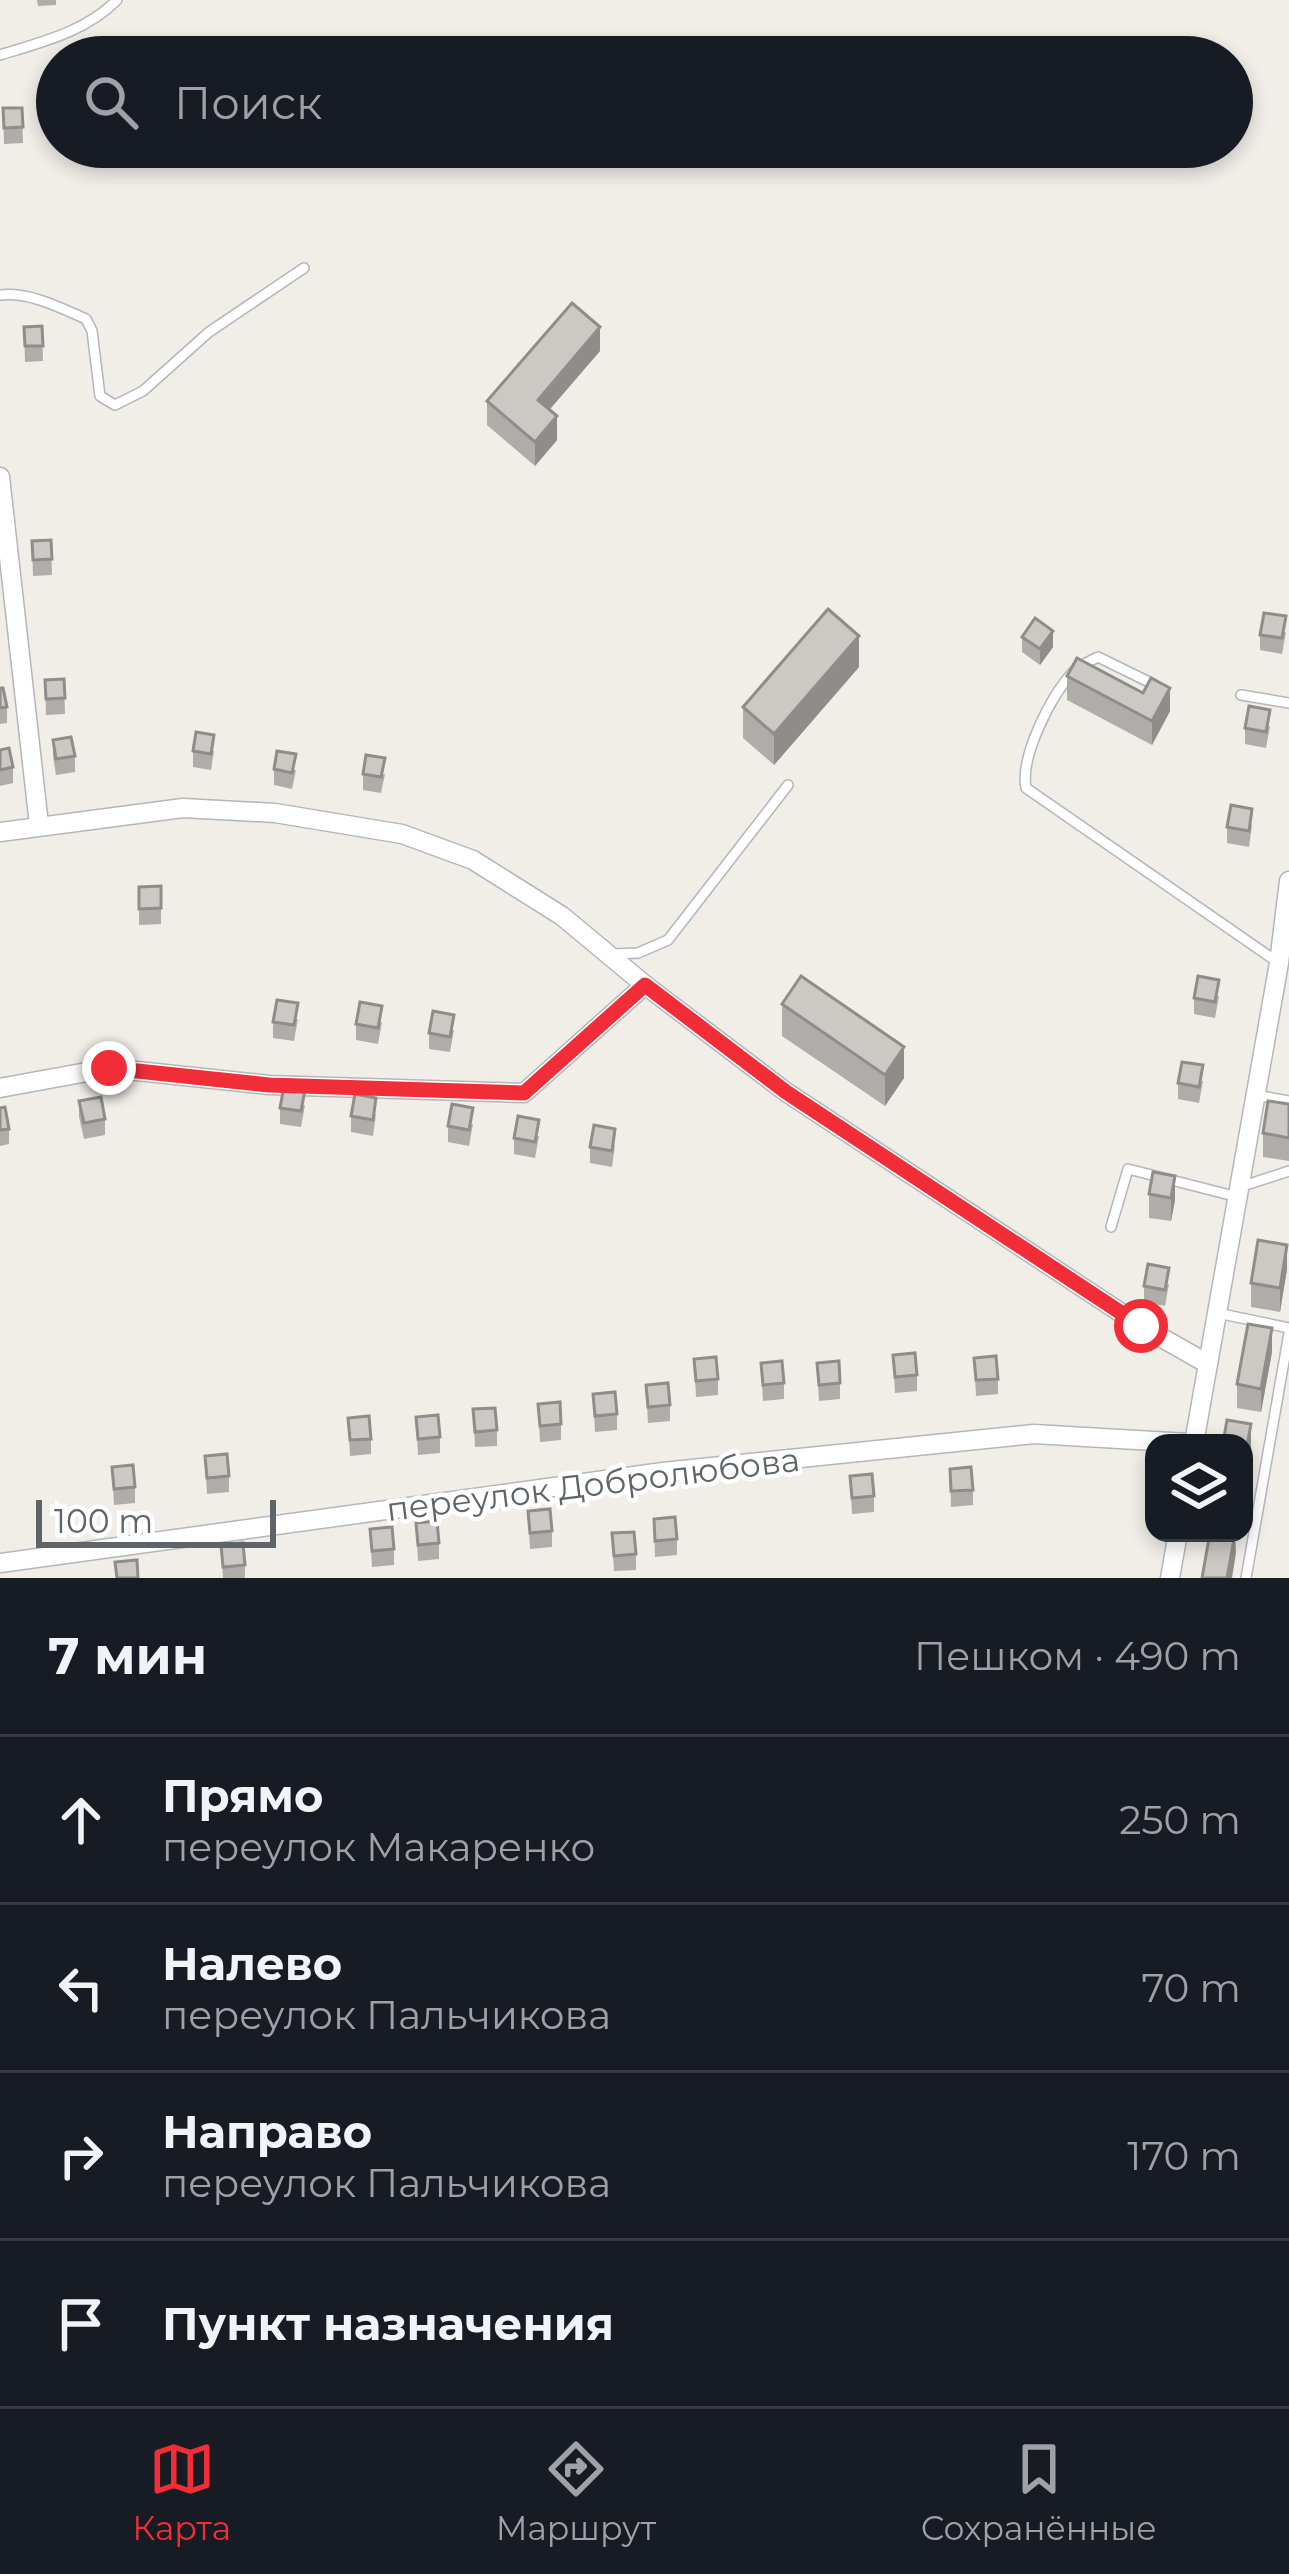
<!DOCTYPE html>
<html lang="ru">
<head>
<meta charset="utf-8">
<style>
  :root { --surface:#171b24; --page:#20242c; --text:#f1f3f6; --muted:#9ea1a6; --line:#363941; --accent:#f12e38 }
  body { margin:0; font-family:Montserrat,sans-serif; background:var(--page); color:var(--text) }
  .controls { position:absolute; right:36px; bottom:36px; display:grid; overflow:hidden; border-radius:24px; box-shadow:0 6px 18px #0003 }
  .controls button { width:108px; height:108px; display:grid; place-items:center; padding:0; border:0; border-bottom:3px solid var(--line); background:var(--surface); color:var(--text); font:60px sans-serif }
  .scale { position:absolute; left:36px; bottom:30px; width:240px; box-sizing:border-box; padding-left:12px; border:6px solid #5f6468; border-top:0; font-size:33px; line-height:42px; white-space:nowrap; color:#5f6468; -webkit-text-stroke:9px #fff; paint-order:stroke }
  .stop { position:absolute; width:36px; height:36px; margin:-27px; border:9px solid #f12e38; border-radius:50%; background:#fff }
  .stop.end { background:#f12e38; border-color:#fff; box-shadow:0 3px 12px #0008 }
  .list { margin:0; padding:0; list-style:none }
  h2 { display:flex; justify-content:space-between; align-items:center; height:156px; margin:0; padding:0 48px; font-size:51px }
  h2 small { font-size:39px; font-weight:400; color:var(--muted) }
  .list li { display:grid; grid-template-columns:78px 1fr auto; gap:36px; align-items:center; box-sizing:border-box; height:168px; padding:0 48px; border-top:3px solid var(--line) }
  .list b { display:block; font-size:45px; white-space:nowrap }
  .list p { margin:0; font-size:39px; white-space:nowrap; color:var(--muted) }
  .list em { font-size:39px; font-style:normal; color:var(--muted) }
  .icon { flex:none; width:66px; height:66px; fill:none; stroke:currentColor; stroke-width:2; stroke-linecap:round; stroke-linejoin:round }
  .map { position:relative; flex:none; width:1289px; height:1578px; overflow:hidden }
  .search { position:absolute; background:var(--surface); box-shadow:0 6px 18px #0003; left:36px; right:36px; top:36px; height:132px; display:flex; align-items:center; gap:30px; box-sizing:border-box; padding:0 42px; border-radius:66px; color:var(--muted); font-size:45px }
  .sheet { height:828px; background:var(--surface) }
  nav { display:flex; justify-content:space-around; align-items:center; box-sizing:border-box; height:168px; border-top:3px solid var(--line); background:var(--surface); font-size:33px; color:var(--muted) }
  nav a { display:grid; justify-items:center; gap:6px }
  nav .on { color:var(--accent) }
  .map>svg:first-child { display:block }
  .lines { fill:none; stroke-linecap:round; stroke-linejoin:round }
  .lane-casing { stroke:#b3b6ba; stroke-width:12 }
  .street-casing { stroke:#b3b6ba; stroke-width:21 }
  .lane { stroke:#fff; stroke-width:9 }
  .street { stroke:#fff; stroke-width:18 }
  .wall { fill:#afada9 }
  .shaded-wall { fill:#8f8d89 }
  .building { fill:#ccc9c4; stroke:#8f8d89; stroke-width:3 }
  .route { stroke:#f12e38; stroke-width:15 }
  .labels { text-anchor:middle; stroke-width:9; stroke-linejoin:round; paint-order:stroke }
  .street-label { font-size:33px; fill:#5f6468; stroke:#fff }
</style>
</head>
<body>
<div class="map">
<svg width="1289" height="1578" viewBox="0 0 1289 1578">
  <rect width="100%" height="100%" fill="#f1eee8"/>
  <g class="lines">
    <g class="lane-casing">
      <g id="lane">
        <path d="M0 55C42 42 85 32 117 0"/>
        <path d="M0 295C30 292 59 307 86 319L92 331 100 396 115 405 143 391 209 332 304 268"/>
        <path d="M1153 684 1098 657C1090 661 1079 666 1073 672 1051 696 1020 756 1026 788L1279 963"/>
        <path d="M1241 695 1289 703"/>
        <path d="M613 954 638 953 668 940 788 785"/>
        <path d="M1256 1095 1289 1101"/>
        <path d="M1240 1187 1289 1171"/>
        <path d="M1111 1227 1128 1169 1238 1197"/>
        <path d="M1217 1313 1289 1328"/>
        <path d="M1246 1578 1289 1333"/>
      </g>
    </g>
    <g class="street-casing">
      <g id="street">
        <path d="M0 477 39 825"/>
        <path d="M0 832 183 808 275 813 402 834 473 860 562 916 645 985 786 1092 1141 1326 1208 1364"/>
        <path d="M0 1088 109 1068 269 1085 524 1093 645 985"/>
        <path d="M1194 1443 1279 963 1289 881"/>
        <path d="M0 1563 663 1472 1034 1434 1188 1443"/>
        <path d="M1170 1578 1178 1533"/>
      </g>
    </g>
    <use href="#lane" class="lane"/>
    <use href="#street" class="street"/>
  </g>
  <g class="wall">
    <path d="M37 0H56V5L38 6Z"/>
    <path d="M3 108H22L23 143 4 144Z"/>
    <path d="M42 326 43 361 25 362 24 327Z"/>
    <path d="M600 351 549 410 557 440 535 466 487 425V401Z"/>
    <path d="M51 540 52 575 33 576 32 541Z"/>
    <path d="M1286 632 1282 654 1260 650V635Z"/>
    <path d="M1022 637 1053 647 1040 665 1022 652Z"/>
    <path d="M859 667 774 765 743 738V707Z"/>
    <path d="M1067 676 1143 693 1170 711 1152 745 1067 700Z"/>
    <path d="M64 679 65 714 46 715 45 680Z"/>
    <path d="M0 688 7 707V723L0 724Z"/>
    <path d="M1270 726 1266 748 1245 744V728Z"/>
    <path d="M53 740 75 756V772L56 775 53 756Z"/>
    <path d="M0 750 13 767V783L0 786Z"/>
    <path d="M193 751H214L211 770 193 767Z"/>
    <path d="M274 769 296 770 292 789 274 785Z"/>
    <path d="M363 774H385L381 793 363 790Z"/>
    <path d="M1252 825 1249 847 1227 843V827Z"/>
    <path d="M161 886V924L139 925V887Z"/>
    <path d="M1219 996 1215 1018 1194 1014V998Z"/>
    <path d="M782 1004 904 1078 885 1106 782 1036Z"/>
    <path d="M298 1019 294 1041 273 1038V1022Z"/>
    <path d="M382 1022 378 1044 356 1040V1024Z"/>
    <path d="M454 1030 450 1052 429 1049V1033Z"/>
    <path d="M1203 1081 1199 1103 1178 1099V1083Z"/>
    <path d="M79 1101 105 1119V1135L84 1139 79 1117Z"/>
    <path d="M1289 1104V1161L1263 1157V1133Z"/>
    <path d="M305 1105 301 1127 280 1124V1108Z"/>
    <path d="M0 1108 9 1129V1144L0 1146Z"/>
    <path d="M376 1114 373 1136 351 1132V1116Z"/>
    <path d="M473 1124 469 1146 448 1142V1126Z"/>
    <path d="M539 1136 535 1158 514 1154V1138Z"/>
    <path d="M615 1145 612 1167 590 1163V1147Z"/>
    <path d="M1153 1172 1175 1200 1171 1221 1149 1218V1194Z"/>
    <path d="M1287 1269 1280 1312 1251 1307V1283Z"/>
    <path d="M1169 1284 1165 1306 1144 1302V1286Z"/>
    <path d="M1272 1352 1261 1412 1237 1408V1384Z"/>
    <path d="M893 1355 917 1375V1391L895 1393Z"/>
    <path d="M974 1358 998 1379V1394L976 1396Z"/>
    <path d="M694 1359 718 1379V1395L696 1397Z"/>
    <path d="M761 1363 784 1383V1399L763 1401Z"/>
    <path d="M817 1363 840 1383V1399L819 1401Z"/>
    <path d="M646 1385 670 1405V1421L648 1423Z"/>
    <path d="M593 1394 617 1414V1430L595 1432Z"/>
    <path d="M538 1404 561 1424V1440L540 1442Z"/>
    <path d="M473 1409 497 1430V1446L475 1447Z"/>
    <path d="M416 1417 440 1437V1453L418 1455Z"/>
    <path d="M348 1418 371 1439V1454L350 1456Z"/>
    <path d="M205 1456 229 1476V1492L207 1494Z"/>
    <path d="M112 1467 135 1487V1503L114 1505Z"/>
    <path d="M950 1469 973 1490V1505L951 1507Z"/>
    <path d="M850 1476 874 1496V1512L852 1514Z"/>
    <path d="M528 1511 552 1531V1547L530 1549Z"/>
    <path d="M654 1519 677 1539V1555L655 1557Z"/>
    <path d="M416 1523 439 1543V1559L418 1561Z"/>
    <path d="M370 1529 394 1549V1565L372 1567Z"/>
    <path d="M612 1533 636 1554V1570L614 1571Z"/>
    <path d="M221 1545 245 1565V1578H223Z"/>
  </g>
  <g class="shaded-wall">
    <path d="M600 327V351L538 423V400Z"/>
    <path d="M557 416V440L535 466V442Z"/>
    <path d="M1053 631V647L1040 665V649Z"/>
    <path d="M859 636V667L774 765V734Z"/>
    <path d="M1170 688V711L1152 745V721Z"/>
    <path d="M904 1047V1078L885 1106V1075Z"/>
    <path d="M1175 1176V1200L1171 1221V1198Z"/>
    <path d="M1287 1245V1269L1280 1312V1288Z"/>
    <path d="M1272 1328V1352L1261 1412V1389Z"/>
    <path d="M1251 1424V1448L1244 1486V1462Z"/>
    <path d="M1235 1533 1236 1553 1232 1578H1227Z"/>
  </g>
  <g class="building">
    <path d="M3 108H22L23 127 4 128Z"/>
    <path d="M572 303 600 327 538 400 557 416 535 442 487 401Z"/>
    <path d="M42 326 43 346H25L24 327Z"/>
    <path d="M51 540 52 559 33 560 32 541Z"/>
    <path d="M828 609 859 636 774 734 743 707Z"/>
    <path d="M1264 613 1286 616 1282 638 1260 635Z"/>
    <path d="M1035 618 1053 631 1040 649 1022 637Z"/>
    <path d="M1077 658 1143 693 1151 678 1170 688 1152 721 1067 676Z"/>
    <path d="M64 679 65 698 46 699 45 680Z"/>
    <path d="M0 688H3L7 707 0 708Z"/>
    <path d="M1249 706 1270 710 1266 732 1245 728Z"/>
    <path d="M196 732 214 735 211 754 193 751Z"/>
    <path d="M71 737 75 756 56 759 53 740Z"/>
    <path d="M9 748 13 767 0 770V750Z"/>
    <path d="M277 751 296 754 292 773 274 769Z"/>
    <path d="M366 755 385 758 381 777 363 774Z"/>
    <path d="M1231 805 1252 809 1249 831 1227 827Z"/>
    <path d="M161 886V908L139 909V887Z"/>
    <path d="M801 976 904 1047 885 1075 782 1004Z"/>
    <path d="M1198 976 1219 980 1215 1002 1194 998Z"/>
    <path d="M277 1000 298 1003 294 1025 273 1022Z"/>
    <path d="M360 1002 382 1006 378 1028 356 1024Z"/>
    <path d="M433 1011 454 1015 450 1037 429 1033Z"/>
    <path d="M1182 1062 1203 1065 1199 1087 1178 1083Z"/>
    <path d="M284 1086 305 1090 301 1111 280 1108Z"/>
    <path d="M355 1094 376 1098 373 1120 351 1116Z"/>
    <path d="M101 1097 105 1119 84 1123 79 1101Z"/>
    <path d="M1268 1101 1289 1104V1138L1263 1133Z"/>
    <path d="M452 1104 473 1108 469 1130 448 1126Z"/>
    <path d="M5 1107 9 1129 0 1130V1108Z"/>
    <path d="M518 1116 539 1120 535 1142 514 1138Z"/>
    <path d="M594 1125 615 1129 612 1151 590 1147Z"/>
    <path d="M1153 1172 1175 1176 1171 1198 1149 1194Z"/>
    <path d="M1258 1240 1287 1245 1280 1288 1251 1283Z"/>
    <path d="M1148 1264 1169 1268 1165 1290 1144 1286Z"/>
    <path d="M1248 1324 1272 1328 1261 1389 1237 1384Z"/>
    <path d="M915 1353 917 1375 895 1377 893 1355Z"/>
    <path d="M996 1356 998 1379 976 1380 974 1358Z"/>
    <path d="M716 1357 718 1379 696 1381 694 1359Z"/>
    <path d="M782 1361 784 1383 763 1385 761 1363Z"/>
    <path d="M839 1361 840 1383 819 1385 817 1363Z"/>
    <path d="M668 1383 670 1405 648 1407 646 1385Z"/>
    <path d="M615 1392 617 1414 595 1416 593 1394Z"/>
    <path d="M560 1402 561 1424 540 1426 538 1404Z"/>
    <path d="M495 1408 497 1430 475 1432 473 1409Z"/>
    <path d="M438 1415 440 1437 418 1439 416 1417Z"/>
    <path d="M369 1416 371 1439 350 1440 348 1418Z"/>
    <path d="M1227 1420 1251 1424 1244 1462V1443H1223Z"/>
    <path d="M227 1454 229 1476 207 1478 205 1456Z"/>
    <path d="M133 1465 135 1487 114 1489 112 1467Z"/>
    <path d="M971 1467 973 1490 951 1491 950 1469Z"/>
    <path d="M872 1474 874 1496 852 1498 850 1476Z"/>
    <path d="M550 1509 552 1531 530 1533 528 1511Z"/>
    <path d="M675 1517 677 1539 655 1541 654 1519Z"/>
    <path d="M437 1521 439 1543 418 1545 416 1523Z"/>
    <path d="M392 1527 394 1549 372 1551 370 1529Z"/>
    <path d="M634 1532 636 1554 614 1556 612 1533Z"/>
    <path d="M1210 1533H1235L1227 1578H1202Z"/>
    <path d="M243 1543 245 1565 223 1567 221 1545Z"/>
    <path d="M137 1560 138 1578H117L115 1562Z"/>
  </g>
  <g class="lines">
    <path class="route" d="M109 1068 269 1085 524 1093 645 985 786 1092 1141 1326"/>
  </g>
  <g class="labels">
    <g class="street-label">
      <text transform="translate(593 1484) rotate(-7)" y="12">переулок Добролюбова</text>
    </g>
  </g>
</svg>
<div class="controls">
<button><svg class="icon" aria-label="layers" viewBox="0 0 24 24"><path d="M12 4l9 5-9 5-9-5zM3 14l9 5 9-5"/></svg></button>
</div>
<div class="scale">100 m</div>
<div class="stop" style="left:1141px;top:1326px"></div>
<div class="stop end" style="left:109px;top:1068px"></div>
<div class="search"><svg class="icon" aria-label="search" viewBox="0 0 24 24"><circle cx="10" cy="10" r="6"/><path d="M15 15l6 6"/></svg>Поиск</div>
</div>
<section class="sheet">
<h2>7 мин<small>Пешком · 490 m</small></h2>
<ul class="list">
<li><svg class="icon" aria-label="ahead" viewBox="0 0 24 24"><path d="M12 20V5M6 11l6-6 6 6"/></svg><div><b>Прямо</b><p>переулок Макаренко</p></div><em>250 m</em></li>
<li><svg class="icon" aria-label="left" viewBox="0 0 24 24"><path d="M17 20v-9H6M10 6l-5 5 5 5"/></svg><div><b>Налево</b><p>переулок Пальчикова</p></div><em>70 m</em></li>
<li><svg class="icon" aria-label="right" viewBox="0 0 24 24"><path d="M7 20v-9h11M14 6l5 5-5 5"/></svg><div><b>Направо</b><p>переулок Пальчикова</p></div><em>170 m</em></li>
<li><svg class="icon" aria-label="arrive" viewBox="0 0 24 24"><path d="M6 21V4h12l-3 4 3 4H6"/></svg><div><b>Пункт назначения</b></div></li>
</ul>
</section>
<nav>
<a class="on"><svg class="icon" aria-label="map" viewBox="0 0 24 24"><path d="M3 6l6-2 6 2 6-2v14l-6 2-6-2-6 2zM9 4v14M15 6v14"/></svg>Карта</a>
<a><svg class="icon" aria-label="directions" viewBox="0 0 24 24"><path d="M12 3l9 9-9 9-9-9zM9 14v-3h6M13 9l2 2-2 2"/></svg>Маршрут</a>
<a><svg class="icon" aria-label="saved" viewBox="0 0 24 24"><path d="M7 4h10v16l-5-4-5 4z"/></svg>Сохранённые</a>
</nav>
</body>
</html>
